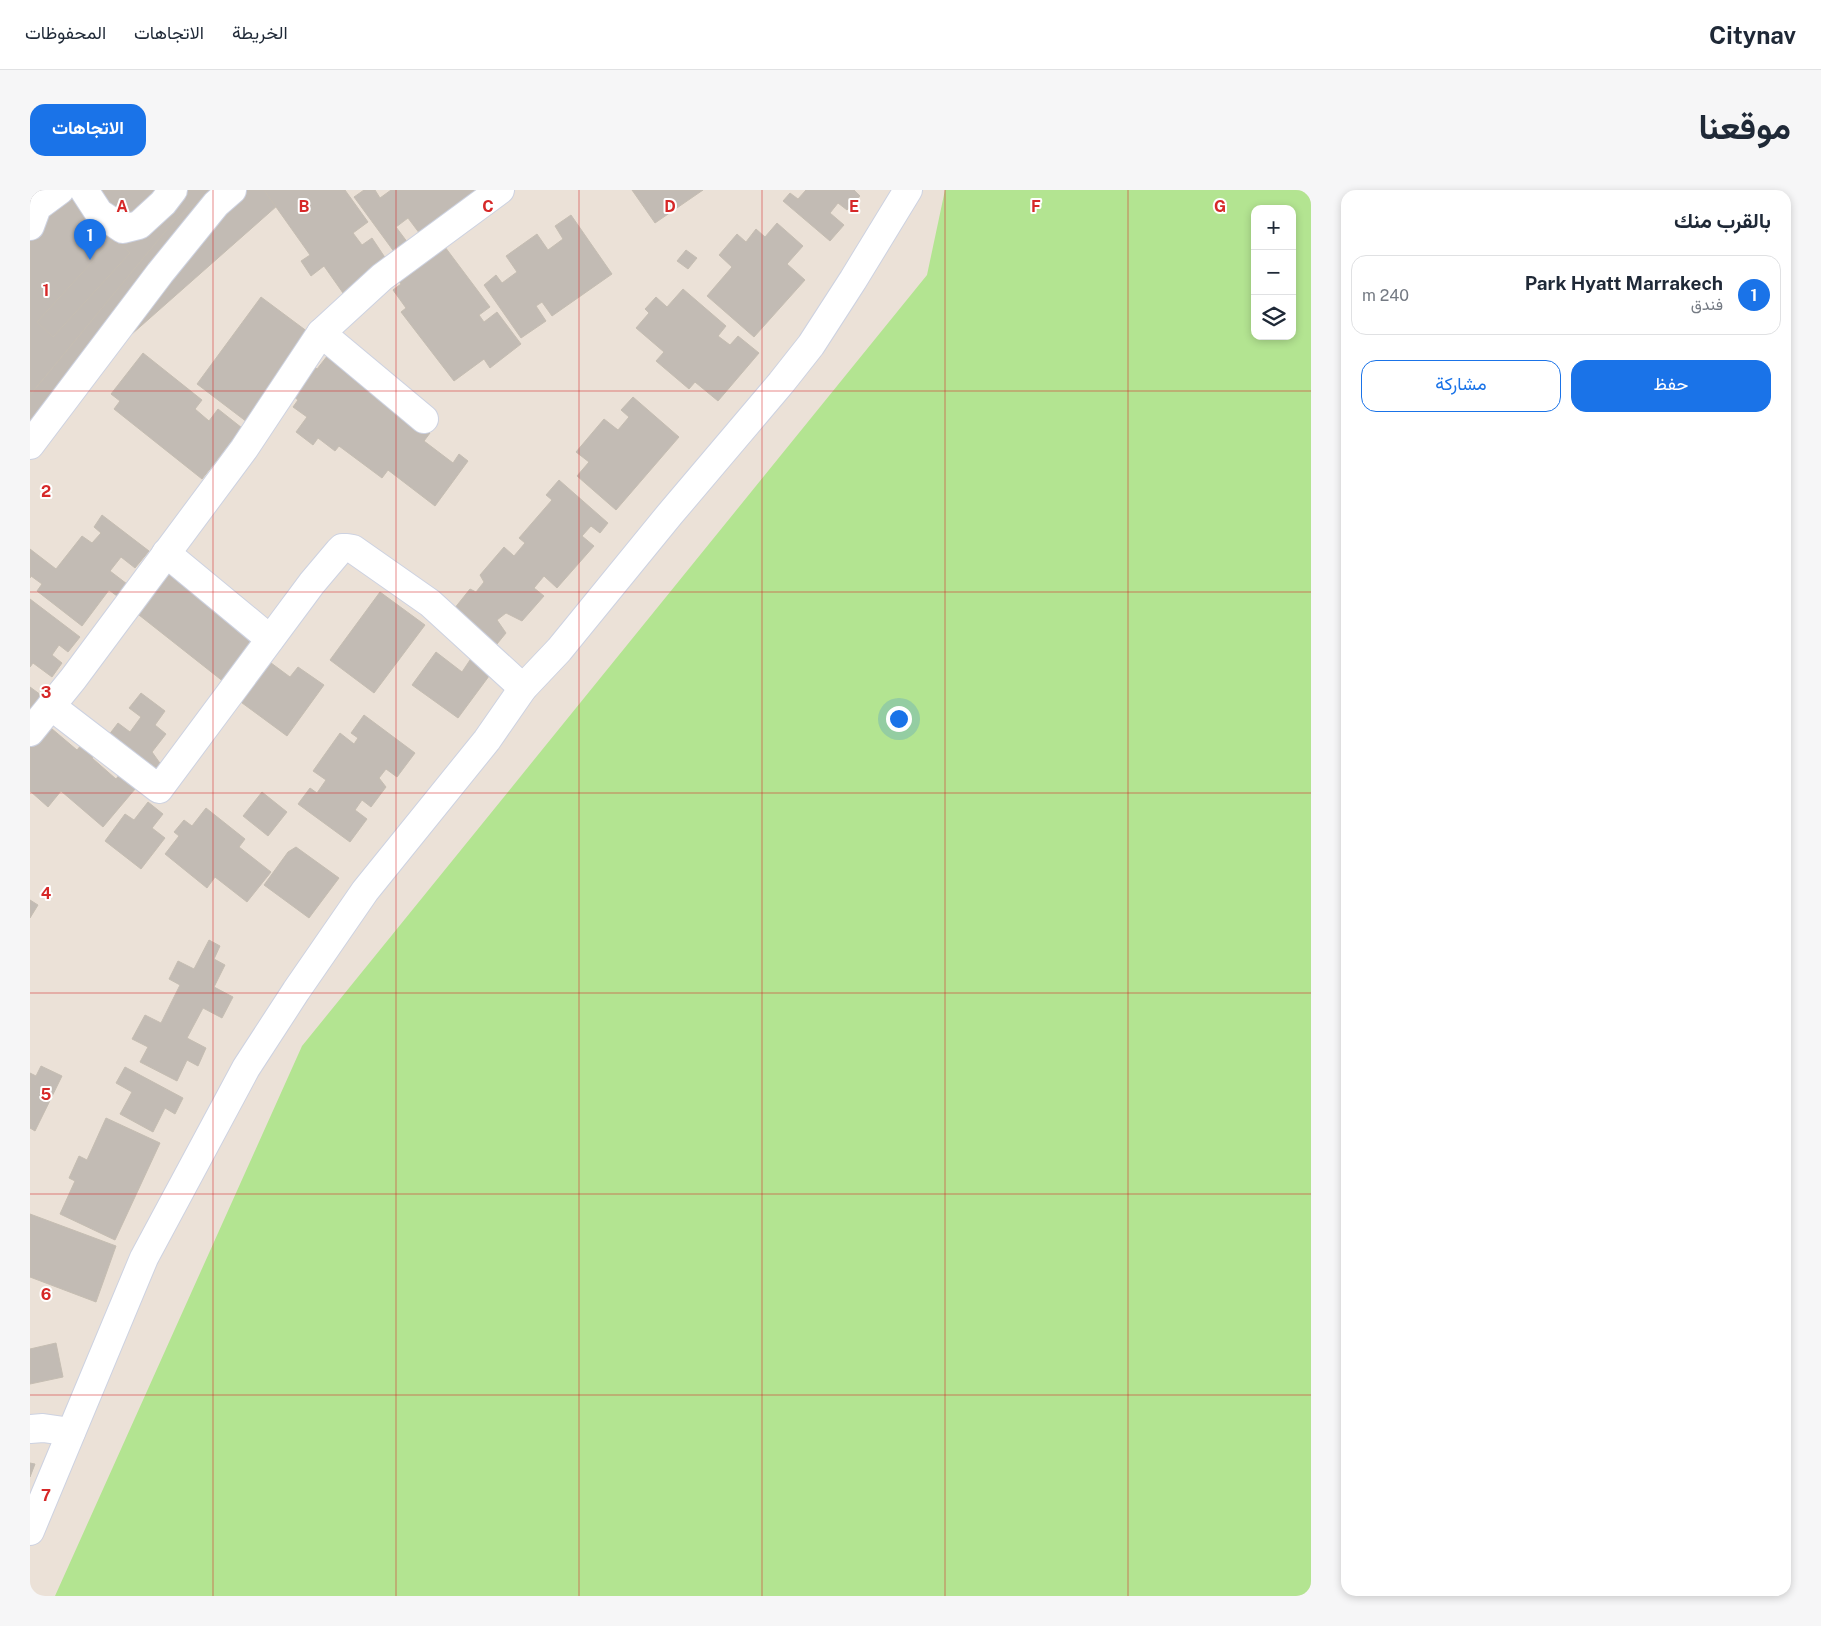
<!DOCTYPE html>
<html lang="ar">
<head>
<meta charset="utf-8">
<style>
  :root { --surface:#fff; --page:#f6f6f7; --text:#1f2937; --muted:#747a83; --line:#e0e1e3; --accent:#1a73e8 }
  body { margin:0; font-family:"Public Sans",Vazirmatn,sans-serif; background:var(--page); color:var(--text); direction:rtl }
  .controls { position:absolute; right:15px; top:15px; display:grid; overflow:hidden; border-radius:10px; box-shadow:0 2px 8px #0003 }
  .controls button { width:45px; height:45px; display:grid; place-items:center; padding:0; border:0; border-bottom:1px solid var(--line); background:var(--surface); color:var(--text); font:25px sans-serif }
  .you { position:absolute; left:868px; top:528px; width:18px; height:18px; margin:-12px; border:4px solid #fff; border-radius:50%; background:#1a73e8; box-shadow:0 0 0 8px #1a73e833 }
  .badge { display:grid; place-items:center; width:32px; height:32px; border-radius:50%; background:var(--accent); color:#fff; font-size:16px; font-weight:700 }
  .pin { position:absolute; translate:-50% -41px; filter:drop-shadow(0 1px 2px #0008) }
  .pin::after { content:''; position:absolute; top:26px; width:18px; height:15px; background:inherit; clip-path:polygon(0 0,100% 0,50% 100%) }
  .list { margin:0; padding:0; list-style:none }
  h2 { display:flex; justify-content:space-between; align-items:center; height:65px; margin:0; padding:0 20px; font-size:21px }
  h2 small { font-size:16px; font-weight:400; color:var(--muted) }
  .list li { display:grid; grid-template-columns:32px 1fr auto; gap:15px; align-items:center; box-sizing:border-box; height:80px; margin:0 10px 10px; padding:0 10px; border:1px solid var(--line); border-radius:15px }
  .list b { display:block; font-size:19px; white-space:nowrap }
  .list p { margin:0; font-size:16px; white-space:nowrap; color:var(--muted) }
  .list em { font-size:16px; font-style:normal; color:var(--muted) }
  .actions { display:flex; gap:10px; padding:15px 20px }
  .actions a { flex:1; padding:11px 0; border:1px solid var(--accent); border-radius:15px; text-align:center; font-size:18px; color:var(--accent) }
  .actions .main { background:var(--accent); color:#fff }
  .icon { flex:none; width:28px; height:28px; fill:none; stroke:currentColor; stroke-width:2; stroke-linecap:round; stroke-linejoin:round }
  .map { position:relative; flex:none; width:1281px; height:1406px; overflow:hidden; direction:ltr; border-radius:15px }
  header { display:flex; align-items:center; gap:30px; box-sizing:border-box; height:70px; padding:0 25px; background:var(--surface); border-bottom:1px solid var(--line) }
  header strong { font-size:24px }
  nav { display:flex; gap:28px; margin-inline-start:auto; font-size:18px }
  .intro { display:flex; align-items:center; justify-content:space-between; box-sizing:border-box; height:120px; padding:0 30px }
  h1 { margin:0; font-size:35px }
  .button { padding:12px 22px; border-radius:15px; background:var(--accent); color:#fff; font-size:18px; font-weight:700 }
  main { display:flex; gap:30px; padding:0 30px }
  aside { flex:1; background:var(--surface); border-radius:15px; box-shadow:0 2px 8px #0003 }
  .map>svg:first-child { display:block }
  .green { fill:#b3e491; fill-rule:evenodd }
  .building { fill:#c2bbb4; stroke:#c5bdb2 }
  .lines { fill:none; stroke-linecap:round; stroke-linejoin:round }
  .street-casing { stroke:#cdd2e1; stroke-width:30 }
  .street { stroke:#fff; stroke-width:28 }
  .grid { fill:none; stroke:#d62828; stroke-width:1; stroke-opacity:0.55 }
  .grid-label { font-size:16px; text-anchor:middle; font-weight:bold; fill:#d62828; stroke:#fff; stroke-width:4; stroke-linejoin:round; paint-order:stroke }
</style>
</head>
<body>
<header>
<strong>Citynav</strong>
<nav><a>الخريطة</a><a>الاتجاهات</a><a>المحفوظات</a></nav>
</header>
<div class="intro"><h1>موقعنا</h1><a class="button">الاتجاهات</a></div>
<main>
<aside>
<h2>بالقرب منك<small></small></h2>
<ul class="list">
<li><span class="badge">1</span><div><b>Park Hyatt Marrakech</b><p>فندق</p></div><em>240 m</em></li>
</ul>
<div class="actions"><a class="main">حفظ</a><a>مشاركة</a></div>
</aside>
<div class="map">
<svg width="1281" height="1406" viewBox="0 0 1281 1406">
  <rect width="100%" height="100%" fill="#ebe1d7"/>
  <path class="green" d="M915 0H1281V1406H25L272 856 897 85ZM1225 19H1262V146H1225Z"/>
  <g class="building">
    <path d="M0 0H187L54 140 0 205Z"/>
    <path d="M181 0H265L0 234V205L144 31Z"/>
    <path d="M234 0H315L338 32 323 43 332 55 342 48 358 72 313 103 294 76 281 86 271 71 280 65Z"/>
    <path d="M334 0H345L350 8 361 0H450L390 44 378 28 366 37 378 53 365 63 324 7Z"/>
    <path d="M602 0H673L625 33Z"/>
    <path d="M776 0H824L830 6 817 20 808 13 800 23 814 35 800 51 753 11 760 3 768 9Z"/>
    <path d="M541 25 582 84 522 126 512 112 506 116 516 131 491 148 454 95 466 85 472 93 487 82 476 66 507 44 518 60 533 49 525 36Z"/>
    <path d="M747 33 773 56 757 74 775 90 724 147 677 106 702 77 689 65 707 44 716 52 726 39 735 47Z"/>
    <path d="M84 48 100 63 23 147 7 132Z"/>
    <path d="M412 53 460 117 449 125 454 132 467 122 491 154 460 178 454 169 424 191 371 122 376 118 363 100 371 94 364 84Z"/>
    <path d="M656 60 667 68 658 79 647 71Z"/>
    <path d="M653 99 696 136 688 146 700 155 708 146 729 163 688 211 665 192 659 199 626 171 634 162 606 138 619 123 615 119 626 107 637 117Z"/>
    <path d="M231 107 282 145 217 232 167 194Z"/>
    <path d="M113 163 172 210 165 219 179 231 188 219 212 238 172 289 84 219 90 211 81 204Z"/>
    <path d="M298 165 400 243 394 251 423 273 429 264 438 271 405 316 358 280 352 288 309 256 305 261 288 248 283 255 266 242 277 227 263 217 268 210 259 203 281 174 287 179Z"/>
    <path d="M603 207 649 247 586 320 547 286 559 272 546 262 574 229 588 240 599 227 591 220Z"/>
    <path d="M529 290 578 333 570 343 561 336 552 346 564 356 527 398 514 386 504 398 514 406 492 431 476 423 467 430 476 443 467 454 424 419 440 399 446 402 454 392 450 385 474 357 484 366 495 353 489 348 522 310 516 305Z"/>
    <path d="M72 325 119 361 105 378 91 367 80 381 97 394 87 406 79 400 52 436 7 401 12 394 1 386 0 388V359L26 379 52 346 62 353 71 343 64 337Z"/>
    <path d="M137 370 235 450 199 496 109 425 115 416 106 410Z"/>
    <path d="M350 402 395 435 344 503 300 470Z"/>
    <path d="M0 409 50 447 38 462 29 455 22 465 32 473 22 487 3 473 0 477Z"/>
    <path d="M406 462 432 482 442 467 462 482 428 528 382 495Z"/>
    <path d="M233 467 260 487 268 477 294 495 257 546 204 507Z"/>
    <path d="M0 497 11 505 0 520Z"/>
    <path d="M111 503 135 521 125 535 136 544 122 562 132 576 124 588 75 550 88 533 100 542 111 527 99 518Z"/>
    <path d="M334 525 385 563 367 587 356 579 349 588 356 597 341 617 332 610 325 620 337 629 320 652 268 614 280 598 287 603 296 590 283 581 310 543 324 554 328 548 321 543Z"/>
    <path d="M15 533 47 560 58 547 70 558 62 568 86 589 95 578 111 592 73 637 31 601 18 617 0 601V550Z"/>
    <path d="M232 602 257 622 238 646 213 626Z"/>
    <path d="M118 612 133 624 122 638 135 648 111 679 75 651 95 624 104 630Z"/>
    <path d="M176 618 215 649 209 657 241 682 217 712 185 687 177 698 135 664 149 646 144 642 154 630 162 636Z"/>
    <path d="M266 657 309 688 279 728 234 695 258 662Z"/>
    <path d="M0 710 8 715 0 728Z"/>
    <path d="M179 750 190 756 184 769 195 775 184 797 203 807 192 828 173 818 157 848 176 858 168 876 157 870 147 891 110 872 118 857 102 849 115 825 131 833 150 795 139 789 148 771 164 779Z"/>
    <path d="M11 876 32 886 5 941 0 938V883L6 886Z"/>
    <path d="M95 877 153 908 145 924 135 918 123 942 90 924 102 902 86 893Z"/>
    <path d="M76 928 130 953 85 1050 30 1024 45 991 39 988 49 966 57 970Z"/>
    <path d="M0 1024 86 1056 66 1112 0 1087Z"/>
    <path d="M26 1153 33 1187 0 1194V1159Z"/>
    <path d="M0 1273 5 1274 0 1287Z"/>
  </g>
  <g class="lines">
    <g class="street-casing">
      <g id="street">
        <path d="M54 0 69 23 93 39 109 35 133 13 143 0"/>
        <path d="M0 36 7 17 30 0"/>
        <path d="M291 143 394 229"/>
        <path d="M0 255 130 83 186 14 202 0"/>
        <path d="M136 363 240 449"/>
        <path d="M21 516 129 599 282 393 309 361 312 358H317L323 359 400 413 493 498"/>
        <path d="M0 542 43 489 214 259 291 143 352 87 470 0"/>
        <path d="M0 1239 13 1238 41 1242"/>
        <path d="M0 1341 114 1068 216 878 266 801 335 701 457 550 493 498 529 460 640 324 751 193 781 155 823 90 878 0"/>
      </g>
    </g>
    <use href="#street" class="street"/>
  </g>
  <path class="grid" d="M183 0V1406M366 0V1406M549 0V1406M732 0V1406M915 0V1406M1098 0V1406M0 201H1281M0 402H1281M0 603H1281M0 803H1281M0 1004H1281M0 1205H1281"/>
  <g class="grid-label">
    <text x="92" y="22">A</text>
    <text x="274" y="22">B</text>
    <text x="458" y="22">C</text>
    <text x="640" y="22">D</text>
    <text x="824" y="22">E</text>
    <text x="1006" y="22">F</text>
    <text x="1190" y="22">G</text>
    <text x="16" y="106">1</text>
    <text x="16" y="307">2</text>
    <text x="16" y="508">3</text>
    <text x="16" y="709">4</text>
    <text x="16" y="910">5</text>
    <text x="16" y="1110">6</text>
    <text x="16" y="1311">7</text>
  </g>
</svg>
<div class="controls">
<button>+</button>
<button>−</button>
<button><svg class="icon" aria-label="layers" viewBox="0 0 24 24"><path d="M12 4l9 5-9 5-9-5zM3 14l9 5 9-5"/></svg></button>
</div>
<div class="you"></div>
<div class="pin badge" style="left:60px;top:70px">1</div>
</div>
</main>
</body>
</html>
